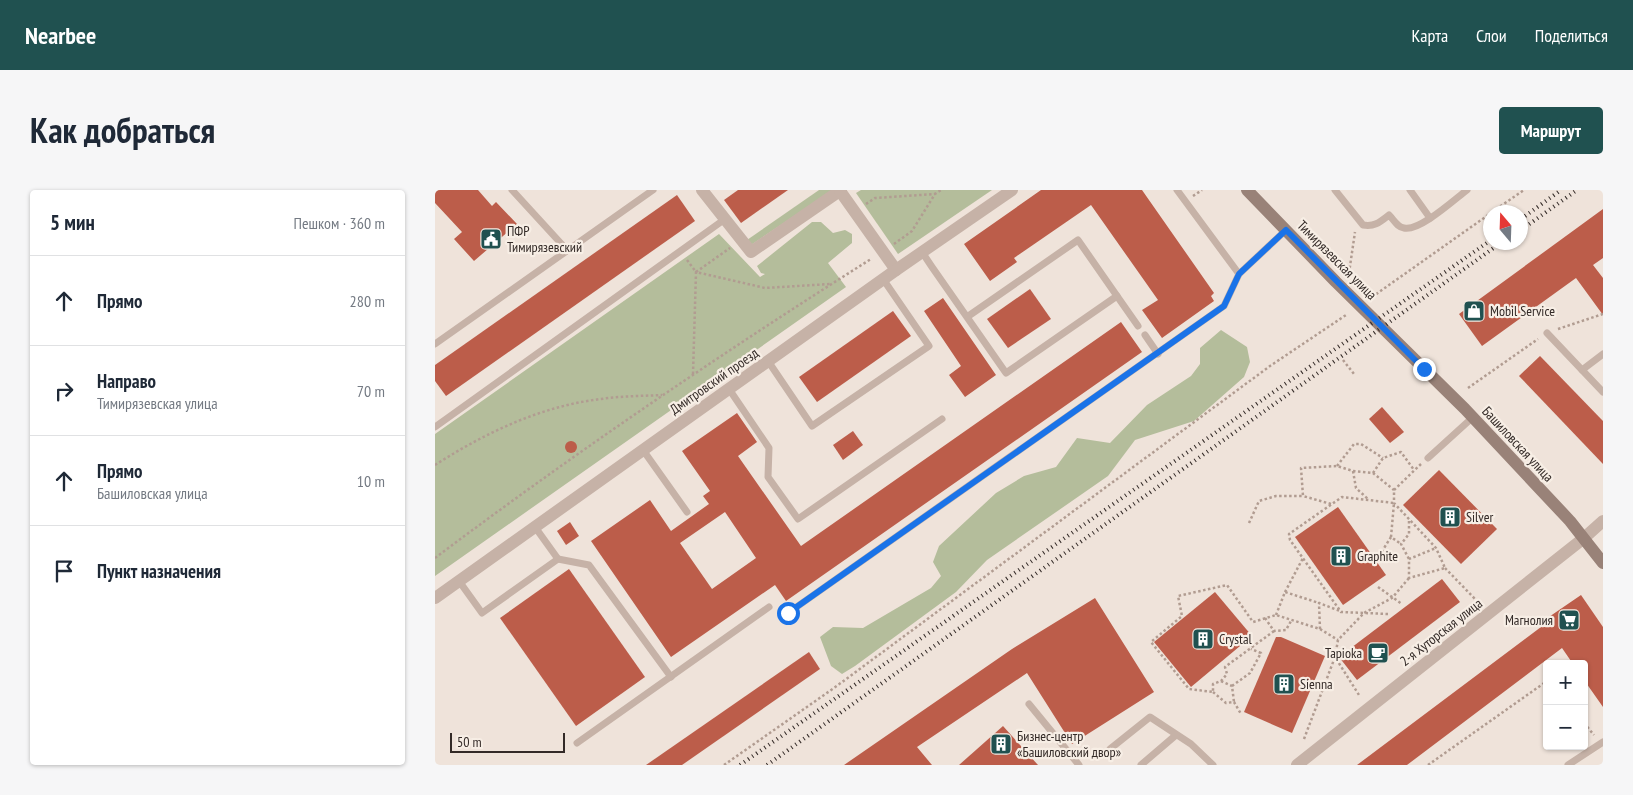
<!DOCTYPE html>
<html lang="ru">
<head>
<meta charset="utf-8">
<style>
  :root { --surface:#fff; --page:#f6f6f7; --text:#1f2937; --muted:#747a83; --line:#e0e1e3; --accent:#205150 }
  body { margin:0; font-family:"PT Sans Narrow",sans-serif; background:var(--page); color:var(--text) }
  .controls { position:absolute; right:15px; bottom:15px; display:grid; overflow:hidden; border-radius:5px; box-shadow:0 1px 4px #0004 }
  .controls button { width:45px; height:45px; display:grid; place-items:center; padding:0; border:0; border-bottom:1px solid var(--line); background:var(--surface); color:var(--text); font:25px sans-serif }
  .compass { position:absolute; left:1048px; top:15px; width:45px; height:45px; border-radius:50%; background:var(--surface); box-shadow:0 1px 4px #0004; rotate:341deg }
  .scale { position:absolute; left:15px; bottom:12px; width:115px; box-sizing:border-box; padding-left:5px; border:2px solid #332a27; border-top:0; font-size:14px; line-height:18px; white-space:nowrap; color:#332a27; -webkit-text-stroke:4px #f7eee5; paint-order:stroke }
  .stop { position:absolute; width:15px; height:15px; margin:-11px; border:4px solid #1a73e8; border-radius:50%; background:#fff }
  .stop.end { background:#1a73e8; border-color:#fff; box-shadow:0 1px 5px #0008 }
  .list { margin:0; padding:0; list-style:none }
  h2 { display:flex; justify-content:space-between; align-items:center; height:65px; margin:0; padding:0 20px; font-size:21px }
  h2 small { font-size:16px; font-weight:400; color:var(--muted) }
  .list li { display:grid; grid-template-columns:32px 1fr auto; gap:15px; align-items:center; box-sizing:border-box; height:90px; padding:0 20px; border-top:1px solid var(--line) }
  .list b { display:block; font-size:19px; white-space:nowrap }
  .list p { margin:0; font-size:16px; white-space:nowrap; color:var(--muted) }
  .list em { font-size:16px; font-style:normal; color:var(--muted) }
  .icon { flex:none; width:28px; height:28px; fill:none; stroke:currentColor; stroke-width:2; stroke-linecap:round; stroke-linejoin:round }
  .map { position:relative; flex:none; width:1168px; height:575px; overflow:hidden; border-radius:5px }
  header { display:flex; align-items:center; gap:30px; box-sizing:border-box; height:70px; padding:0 25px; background:var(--accent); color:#fff }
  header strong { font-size:24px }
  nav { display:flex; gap:28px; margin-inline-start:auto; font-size:18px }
  .intro { display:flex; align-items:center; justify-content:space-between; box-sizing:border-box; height:120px; padding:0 30px }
  h1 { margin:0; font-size:35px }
  .button { padding:12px 22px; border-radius:5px; background:var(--accent); color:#fff; font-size:18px; font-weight:700 }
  main { display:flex; gap:30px; padding:0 30px }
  aside { flex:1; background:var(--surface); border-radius:5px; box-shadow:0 1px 4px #0004 }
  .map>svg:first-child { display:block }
  .green { fill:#b4bd9b }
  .building { fill:#bc5d4a; fill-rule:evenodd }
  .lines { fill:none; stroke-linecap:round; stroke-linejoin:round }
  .path { stroke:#b19c91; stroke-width:2.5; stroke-dasharray:2.5 2.5; stroke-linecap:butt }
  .service { stroke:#c6b2a7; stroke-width:7 }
  .minor { stroke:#c6b2a7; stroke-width:12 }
  .tertiary { stroke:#c6b2a7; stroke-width:12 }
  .secondary { stroke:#998278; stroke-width:12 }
  .rail { stroke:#332a27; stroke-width:4; stroke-dasharray:1 4; stroke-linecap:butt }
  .route { stroke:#1a73e8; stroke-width:6 }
  .labels { text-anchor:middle; stroke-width:4.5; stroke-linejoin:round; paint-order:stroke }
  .poi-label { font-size:14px; fill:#332a27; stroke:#f7eee5; text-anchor:start }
  .street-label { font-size:14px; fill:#332a27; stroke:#f7eee5 }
</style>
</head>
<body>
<header>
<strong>Nearbee</strong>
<nav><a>Карта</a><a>Слои</a><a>Поделиться</a></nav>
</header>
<div class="intro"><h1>Как добраться</h1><a class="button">Маршрут</a></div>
<main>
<aside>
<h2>5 мин<small>Пешком · 360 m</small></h2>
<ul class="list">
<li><svg class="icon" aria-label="ahead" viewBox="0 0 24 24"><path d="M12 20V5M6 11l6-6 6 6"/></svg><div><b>Прямо</b></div><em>280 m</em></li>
<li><svg class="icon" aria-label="right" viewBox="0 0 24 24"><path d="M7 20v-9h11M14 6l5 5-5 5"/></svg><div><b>Направо</b><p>Тимирязевская улица</p></div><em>70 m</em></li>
<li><svg class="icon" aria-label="ahead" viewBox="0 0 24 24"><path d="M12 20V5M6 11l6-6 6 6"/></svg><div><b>Прямо</b><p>Башиловская улица</p></div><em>10 m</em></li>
<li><svg class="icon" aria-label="arrive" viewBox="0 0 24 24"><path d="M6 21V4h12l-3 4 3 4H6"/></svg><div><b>Пункт назначения</b></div></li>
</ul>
</aside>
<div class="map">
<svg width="1168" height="575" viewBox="0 0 1168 575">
  <rect width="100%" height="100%" fill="#efe3da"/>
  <g class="green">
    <path d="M384 0H398L316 55 312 50Z"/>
    <path d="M426 0H557L463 64 421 3Z"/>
    <path d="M377 32H386L398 43 410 40 417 44V53L393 73 411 97 0 386V244L284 44 325 87 330 84 326 83 322 76Z"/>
    <path d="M786 140 812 157 815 172 809 187 759 231 700 250 673 286 552 370 521 402 420 476 407 484 396 476 385 447 398 437 428 438 496 398 506 386 498 372 504 356 561 303 589 286 621 277 642 248 675 253 712 215 756 186 765 174V158Z"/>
  </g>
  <g class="building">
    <path d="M0 0H43L57 16 61 12 82 34 39 71 19 49 27 42 0 13Z"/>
    <path d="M303 0H353L306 33 289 10Z"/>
    <path d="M606 0H707L779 103 776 106 779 111 727 148 707 120 723 110 656 15 579 68 582 72 555 91 529 54Z"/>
    <path d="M242 5 260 31 11 206 0 191V175Z"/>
    <path d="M1168 19V68L1158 75 1168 88V125L1141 88 1047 156 1024 124Z"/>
    <path d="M595 99 616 129 573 158 552 129Z"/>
    <path d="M508 108 561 185 530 207 514 185 526 176 489 121Z"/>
    <path d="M458 121 476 146 382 212 364 187Z"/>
    <path d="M686 132 707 162 351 411 340 395 236 467 156 351 215 310 236 341 274 314 268 306 275 301 247 261 302 223 322 252 303 266 366 356ZM290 322 321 368 277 399 245 353Z"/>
    <path d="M1105 166 1168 231V274L1084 186Z"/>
    <path d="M947 217 969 242 955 253 934 229Z"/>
    <path d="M418 241 428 255 408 270 398 255Z"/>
    <circle cx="136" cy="257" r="6"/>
    <path d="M1004 280 1062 339 1026 374 968 315Z"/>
    <path d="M903 317 951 385 908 415 860 347Z"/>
    <path d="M135 332 144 346 131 355 122 341Z"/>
    <path d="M134 379 210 487 141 536 65 428Z"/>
    <path d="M1007 389 1025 412 922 490 904 467Z"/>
    <path d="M780 402 817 446 756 497 719 452Z"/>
    <path d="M1146 405 1168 437V517L1149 490V474H1138L1127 458 972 575H922L1110 434 1108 431Z"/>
    <path d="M660 408 719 502 637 554 592 483 482 557 497 575H409L577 459Z"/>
    <path d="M841 447H846L890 466 857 543 809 522Z"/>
    <path d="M374 462 385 479 247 575H211Z"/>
    <path d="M568 536 603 575H524Z"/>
  </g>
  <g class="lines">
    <g class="path">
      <path d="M758 6 767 0"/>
      <path d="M431 14 440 8 500 4"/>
      <path d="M1057 22 1089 0"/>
      <path d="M459 54 477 41 500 4 506 0"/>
      <path d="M252 70 261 82 295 58"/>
      <path d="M914 83 920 42"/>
      <path d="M937 107 1056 23"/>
      <path d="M1123 139 1168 124"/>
      <path d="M908 170 919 184"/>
      <path d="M258 184 261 82 330 98 395 94"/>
      <path d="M1033 198 1103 149"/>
      <path d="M986 274 959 300V313L1001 358 1010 378 974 388V369L1001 358"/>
      <path d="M0 275C50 243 106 216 166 209 186 206 207 206 227 205"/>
      <path d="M902 276 919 254H926L948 268"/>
      <path d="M918 281 921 298 934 310"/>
      <path d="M938 283 948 268 966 262 979 280"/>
      <path d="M896 314 868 306 866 278 902 276 918 281 938 283 959 300"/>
      <path d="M974 331V344L966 354 974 369"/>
      <path d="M814 333 824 311 841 306H868"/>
      <path d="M944 366 956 347 966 354"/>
      <path d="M0 368C141 262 287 163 436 69"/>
      <path d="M1010 378 1041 410"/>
      <path d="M943 397 967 414"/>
      <path d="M850 402 868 368"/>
      <path d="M953 424 906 422 855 350 854 344 907 307 959 313 956 347"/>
      <path d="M841 425 850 402 884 413"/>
      <path d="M830 428 839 441 851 440 856 431"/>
      <path d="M885 439 884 413 905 421"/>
      <path d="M839 441 790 477 792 484 786 491 778 494V502L754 499 716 452 747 426 743 406 792 395 818 432 841 425 885 439 903 450"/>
      <path d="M900 467 903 450 929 423 957 408 974 388"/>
      <path d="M786 491 797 496 799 512"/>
      <path d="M797 496 815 483 826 463 816 459"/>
      <path d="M778 502 791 513 799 512 806 524"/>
      <path d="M1149 533 1159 545"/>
      <path d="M869 549 900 467 924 505"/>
      <path d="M289 575 399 498 835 176 911 125"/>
      <path d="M993 575 1112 491"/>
    </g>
    <g class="service">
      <path d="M77 0 132 60"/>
      <path d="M900 0 928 35C940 37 945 32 954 25 959 30 962 37 969 38 984 42 1020 9 1032 0"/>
      <path d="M975 0 995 28"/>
      <path d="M487 62 497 77 571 183 682 106 643 50 532 127"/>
      <path d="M804 84 851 40"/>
      <path d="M682 106 703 136"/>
      <path d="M1112 143 1168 202"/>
      <path d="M710 145 723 164"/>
      <path d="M0 154 218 0"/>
      <path d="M333 171 377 236 494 156 448 89"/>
      <path d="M1147 180 1168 164"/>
      <path d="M294 199 334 258 333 287 363 329 507 229"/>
      <path d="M0 237 290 29"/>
      <path d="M208 260 252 322"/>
      <path d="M993 268 1037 228"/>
      <path d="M123 369 154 375 236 487"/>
      <path d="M24 391 47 423 123 369 100 337"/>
      <path d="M353 423 789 116 804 84 742 0"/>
      <path d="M594 514 644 575"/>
      <path d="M142 553 334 417"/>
      <path d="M675 559 715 527 756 554 778 575"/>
      <path d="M706 575 741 545"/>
      <path d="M1133 575 1168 552"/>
    </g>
    <g class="minor">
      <path d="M267 0 316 62 406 0"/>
      <path d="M405 1 461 80"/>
      <path d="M0 408 461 80 577 0"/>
    </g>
    <path class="tertiary" d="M862 575 1149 348 1168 331"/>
    <path class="secondary" d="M812 0 901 92 1030 219 1135 331 1168 373"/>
    <g class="rail">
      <path d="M1086 29 1126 0"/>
      <path d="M1086 40 1142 0"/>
      <path d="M305 575 1056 50"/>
      <path d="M332 575 1067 52"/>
    </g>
  </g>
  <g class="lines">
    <path class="route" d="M353 423 789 116 804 84 851 40 989 179"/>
  </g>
  <defs>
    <g id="civic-square" transform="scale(1.125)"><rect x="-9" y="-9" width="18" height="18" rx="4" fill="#205150" stroke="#f7eee5"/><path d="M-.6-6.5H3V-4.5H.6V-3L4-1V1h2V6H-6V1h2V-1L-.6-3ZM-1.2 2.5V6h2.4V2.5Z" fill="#fff"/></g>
    <g id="shop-square" transform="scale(1.125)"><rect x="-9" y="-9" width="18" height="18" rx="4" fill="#205150" stroke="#f7eee5"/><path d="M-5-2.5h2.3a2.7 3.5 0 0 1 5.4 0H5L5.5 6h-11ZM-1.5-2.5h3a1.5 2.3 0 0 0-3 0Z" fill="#fff"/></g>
    <g id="building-square" transform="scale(1.125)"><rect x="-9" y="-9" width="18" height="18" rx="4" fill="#205150" stroke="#f7eee5"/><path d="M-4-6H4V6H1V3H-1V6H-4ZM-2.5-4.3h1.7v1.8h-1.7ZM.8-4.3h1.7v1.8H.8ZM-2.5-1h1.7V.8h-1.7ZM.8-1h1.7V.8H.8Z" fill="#fff"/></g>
    <g id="supermarket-square" transform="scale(1.125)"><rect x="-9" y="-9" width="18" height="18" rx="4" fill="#205150" stroke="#f7eee5"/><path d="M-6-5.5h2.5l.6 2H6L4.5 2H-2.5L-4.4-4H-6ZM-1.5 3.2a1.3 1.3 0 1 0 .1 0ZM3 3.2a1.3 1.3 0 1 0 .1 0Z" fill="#fff"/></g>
    <g id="cafe-square" transform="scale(1.125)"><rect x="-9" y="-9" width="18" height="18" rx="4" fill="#205150" stroke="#f7eee5"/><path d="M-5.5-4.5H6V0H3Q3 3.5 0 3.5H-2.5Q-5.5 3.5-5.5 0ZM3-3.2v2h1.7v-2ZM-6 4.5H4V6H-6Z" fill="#fff"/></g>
  </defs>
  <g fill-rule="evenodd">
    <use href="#civic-square" x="56" y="49"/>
    <use href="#shop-square" x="1039" y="121"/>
    <use href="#building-square" x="1015" y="327"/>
    <use href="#building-square" x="906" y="366"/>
    <use href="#supermarket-square" x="1134" y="430"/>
    <use href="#building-square" x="768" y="449"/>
    <use href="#cafe-square" x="943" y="463"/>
    <use href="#building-square" x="849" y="494"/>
    <use href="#building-square" x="566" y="554"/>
  </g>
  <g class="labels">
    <g class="poi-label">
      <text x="72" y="46">ПФР<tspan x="72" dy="16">Тимирязевский</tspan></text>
      <text x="1055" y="126">Mobil Service</text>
      <text x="1031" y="332">Silver</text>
      <text x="922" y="371">Graphite</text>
      <text x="1118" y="435" text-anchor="end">Магнолия</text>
      <text x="784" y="454">Crystal</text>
      <text x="927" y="468" text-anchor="end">Tapioka</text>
      <text x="865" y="499">Sienna</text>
      <text x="582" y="551">Бизнес-центр<tspan x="582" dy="16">«Башиловский двор»</tspan></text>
    </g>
    <g class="street-label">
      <text transform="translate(902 70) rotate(45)" y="5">Тимирязевская улица</text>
      <text transform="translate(279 191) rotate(-35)" y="5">Дмитровский проезд</text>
      <text transform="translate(1083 254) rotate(47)" y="5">Башиловская улица</text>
      <text transform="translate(1006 442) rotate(-38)" y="5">2-я Хуторская улица</text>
    </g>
  </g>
</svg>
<div class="controls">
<button>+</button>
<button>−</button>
</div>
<svg class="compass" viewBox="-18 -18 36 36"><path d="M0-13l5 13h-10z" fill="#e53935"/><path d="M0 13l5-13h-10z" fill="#747a83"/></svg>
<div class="scale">50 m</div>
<div class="stop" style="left:353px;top:423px"></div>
<div class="stop end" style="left:989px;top:179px"></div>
</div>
</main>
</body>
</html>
